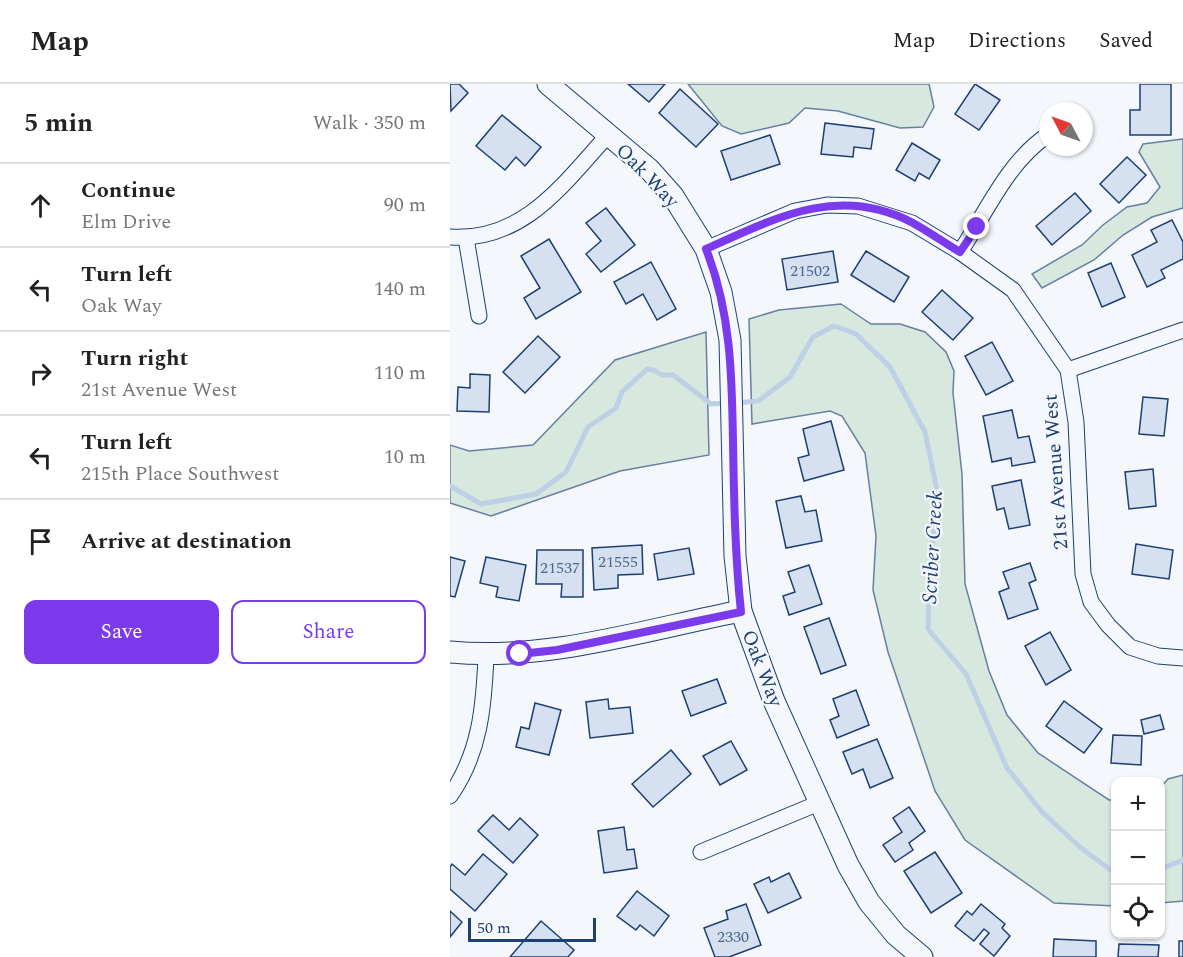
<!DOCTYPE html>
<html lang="en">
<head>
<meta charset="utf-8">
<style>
  :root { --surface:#fff; --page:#f6f6f6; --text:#222; --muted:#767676; --line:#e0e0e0; --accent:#7c3aed }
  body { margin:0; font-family:Spectral,serif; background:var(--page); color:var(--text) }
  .controls { position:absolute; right:18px; bottom:18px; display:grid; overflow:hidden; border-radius:12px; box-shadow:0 2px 4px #0004 }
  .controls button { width:54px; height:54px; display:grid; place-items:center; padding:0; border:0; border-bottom:2px solid var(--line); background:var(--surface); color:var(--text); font:30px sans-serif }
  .compass { position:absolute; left:589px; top:18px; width:54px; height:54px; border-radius:50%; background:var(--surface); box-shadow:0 2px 4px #0004; rotate:311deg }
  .scale { position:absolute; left:18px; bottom:15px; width:128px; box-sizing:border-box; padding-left:6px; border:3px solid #1d3f73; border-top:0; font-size:16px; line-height:21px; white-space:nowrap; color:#1d3f73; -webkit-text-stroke:4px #f4f7fb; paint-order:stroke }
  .stop { position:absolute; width:18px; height:18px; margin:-14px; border:4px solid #7c3aed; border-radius:50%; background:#fff }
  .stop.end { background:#7c3aed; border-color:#fff; box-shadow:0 2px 6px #0008 }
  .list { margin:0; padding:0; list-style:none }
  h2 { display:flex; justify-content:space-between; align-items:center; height:78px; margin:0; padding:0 24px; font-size:26px }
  h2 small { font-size:20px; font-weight:400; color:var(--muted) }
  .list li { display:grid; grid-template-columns:39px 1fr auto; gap:18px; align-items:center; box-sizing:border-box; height:84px; padding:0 24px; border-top:2px solid var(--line) }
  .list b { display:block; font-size:22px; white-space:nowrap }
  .list p { margin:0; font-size:20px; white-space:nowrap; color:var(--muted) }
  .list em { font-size:20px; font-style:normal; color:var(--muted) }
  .actions { display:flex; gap:12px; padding:18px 24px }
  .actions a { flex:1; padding:14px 0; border:2px solid var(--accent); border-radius:12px; text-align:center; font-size:21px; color:var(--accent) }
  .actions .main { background:var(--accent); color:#fff }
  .icon { flex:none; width:33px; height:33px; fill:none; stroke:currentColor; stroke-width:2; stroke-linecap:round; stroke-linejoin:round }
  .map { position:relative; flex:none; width:733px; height:873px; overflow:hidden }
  header { display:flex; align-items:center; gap:36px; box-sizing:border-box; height:84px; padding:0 30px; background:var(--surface); border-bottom:2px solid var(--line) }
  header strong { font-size:28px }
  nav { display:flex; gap:33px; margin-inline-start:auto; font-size:21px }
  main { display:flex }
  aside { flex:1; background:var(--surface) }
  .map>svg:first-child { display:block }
  .green { fill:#d7e8df; stroke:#687fa3; stroke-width:1.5 }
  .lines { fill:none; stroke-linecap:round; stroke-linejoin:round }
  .stream { stroke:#bed0e5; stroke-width:5 }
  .building { fill:#d5e0f0; stroke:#1d3f73; stroke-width:1.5 }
  .street-casing { stroke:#1d3f73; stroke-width:17 }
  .secondary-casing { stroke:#1d3f73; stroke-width:23 }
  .street { stroke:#f4f7fb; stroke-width:15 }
  .secondary { stroke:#f4f7fb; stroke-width:21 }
  .route { stroke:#7c3aed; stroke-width:8 }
  .labels { text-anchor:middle; stroke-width:4.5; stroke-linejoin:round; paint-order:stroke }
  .number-label { font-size:16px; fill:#4b6792 }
  .street-label { font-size:20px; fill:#1d3f73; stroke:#f4f7fb }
  .water-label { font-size:21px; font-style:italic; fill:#1d3f73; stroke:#f4f7fb }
</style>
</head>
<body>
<header>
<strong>Map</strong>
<nav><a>Map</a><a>Directions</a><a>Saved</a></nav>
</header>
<main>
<aside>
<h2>5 min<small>Walk · 350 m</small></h2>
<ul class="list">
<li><svg class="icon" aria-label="ahead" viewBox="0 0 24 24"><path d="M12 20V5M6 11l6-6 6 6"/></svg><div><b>Continue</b><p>Elm Drive</p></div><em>90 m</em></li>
<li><svg class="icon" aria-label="left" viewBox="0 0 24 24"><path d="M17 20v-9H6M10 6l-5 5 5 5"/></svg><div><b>Turn left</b><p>Oak Way</p></div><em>140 m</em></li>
<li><svg class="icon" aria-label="right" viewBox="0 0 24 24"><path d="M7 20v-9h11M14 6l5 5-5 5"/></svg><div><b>Turn right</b><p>21st Avenue West</p></div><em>110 m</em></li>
<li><svg class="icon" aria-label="left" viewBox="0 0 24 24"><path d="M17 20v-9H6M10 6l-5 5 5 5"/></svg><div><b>Turn left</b><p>215th Place Southwest</p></div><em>10 m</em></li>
<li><svg class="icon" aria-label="arrive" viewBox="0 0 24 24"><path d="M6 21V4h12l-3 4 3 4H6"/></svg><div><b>Arrive at destination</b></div></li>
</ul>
<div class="actions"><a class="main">Save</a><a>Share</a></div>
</aside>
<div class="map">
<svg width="733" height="873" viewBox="0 0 733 873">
  <rect width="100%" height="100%" fill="#f4f7fb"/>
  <g class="green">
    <path d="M238 0H479L484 23 473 43 450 44 388 27 355 24 339 39 291 50 272 42Z"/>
    <path d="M733 55V124L702 133 673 151 644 176 592 204 582 190 632 161 653 141 677 123 697 119 710 103 689 68 693 60Z"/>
    <path d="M391 220 421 240H450L475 248 496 268 504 287 503 309 512 390 515 500 539 587 557 631 588 669 659 716H665V822L604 819 515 756 485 707 438 568 423 506 426 452 415 369 392 332 380 327 302 340 299 235 329 226Z"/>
    <path d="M256 248 259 371 170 387 41 432 0 419V361L19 367 83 361 165 276Z"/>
    <path d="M733 691V817L711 819V703L718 695Z"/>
  </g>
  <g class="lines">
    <g class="stream">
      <path d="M286 319 308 317 340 293 363 253 384 242 406 250 440 283 475 348 488 411 479 489 478 545 516 590 557 684 592 728 631 764 666 790"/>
      <path d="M0 402 31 420 86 410 116 388 138 343 166 324 172 308 197 285 204 286 212 291H223L261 320 277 319"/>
      <path d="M710 785 733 776"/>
    </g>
  </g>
  <g class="building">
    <path d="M0 0H9L18 9 1 27Z"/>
    <path d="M178 0H215L199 18Z"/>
    <path d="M525 0 550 16 529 46 505 30Z"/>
    <path d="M690 0H721V51H680V26H690Z"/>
    <path d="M230 5 268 40 246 63 209 29Z"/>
    <path d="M52 31 91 63 75 82 66 73 55 86 26 62Z"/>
    <path d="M375 39 424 45 421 65 404 63 403 73 371 70Z"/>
    <path d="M320 51 330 80 281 96 271 67Z"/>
    <path d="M462 59 490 76 479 95 469 89 465 97 446 86Z"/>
    <path d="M677 73 696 91 669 119 650 100Z"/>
    <path d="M625 109 641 127 602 161 586 142Z"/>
    <path d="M156 124 185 161 151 188 136 170 151 157 136 139Z"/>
    <path d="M722 136 733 158V175L711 186 715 194 697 203 682 171 707 158 701 146Z"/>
    <path d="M99 155 131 208 86 235 74 214 90 204 71 172Z"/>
    <path d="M383 167 388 198 337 206 332 175Z"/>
    <path d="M416 167 459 193 444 218 401 191Z"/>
    <path d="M201 178 226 225 207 236 193 210 176 220 164 198Z"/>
    <path d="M661 179 675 213 652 223 638 189Z"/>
    <path d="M492 206 523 234 503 256 472 228Z"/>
    <path d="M88 252 110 273 75 309 53 288Z"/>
    <path d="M542 258 563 297 536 311 515 272Z"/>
    <path d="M20 290 40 291 39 328 7 327 8 303 20 304Z"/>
    <path d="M693 313 718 315 714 352 689 350Z"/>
    <path d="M562 326 568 354 579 352 585 378 562 382 561 374 542 378 533 332Z"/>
    <path d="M381 337 394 386 354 397 348 374 359 371 353 345Z"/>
    <path d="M703 385 706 422 679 425 675 388Z"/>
    <path d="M571 396 580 441 559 445 554 424 547 426 542 402Z"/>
    <path d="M351 412 355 428 366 426 372 457 336 464 326 417Z"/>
    <path d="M686 460 723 466 719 495 682 490Z"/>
    <path d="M192 461 193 490 168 491V504L144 506 142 464Z"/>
    <path d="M239 464 244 490 208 496 204 470Z"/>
    <path d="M87 466H133V513H111L112 500H86Z"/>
    <path d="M0 473 15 477 5 513 0 512Z"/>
    <path d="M36 473 76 481 69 517 46 513 48 503 30 499Z"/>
    <path d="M580 479 586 496 579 499 588 525 558 535 549 508 559 504 553 488Z"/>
    <path d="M359 481 372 520 339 531 333 512 345 508 338 488Z"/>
    <path d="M379 534 396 581 371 590 354 543Z"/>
    <path d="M600 548 621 586 596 601 575 562Z"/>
    <path d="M267 595 276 619 241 632 232 607Z"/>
    <path d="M406 606 419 641 387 654 380 636 389 632 383 615Z"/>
    <path d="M158 615 159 625 180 623 183 649 140 654 136 618Z"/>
    <path d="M614 617 652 645 634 669 596 642Z"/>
    <path d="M85 619 111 626 99 671 66 663 71 643 79 645Z"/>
    <path d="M710 631 714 645 694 650 691 636Z"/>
    <path d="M663 651 692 652 691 681 661 679Z"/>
    <path d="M427 655 443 694 420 704 413 685 402 690 393 668Z"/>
    <path d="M281 657 297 686 270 701 253 672Z"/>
    <path d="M221 666 241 690 203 723 182 700Z"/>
    <path d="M459 723 475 747 459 759 463 766 445 778 433 761 452 748 443 734Z"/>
    <path d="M43 731 59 746 70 734 88 751 63 779 28 747Z"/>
    <path d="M174 743 177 766 184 765 187 784 154 789 148 747Z"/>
    <path d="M485 768 512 809 481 829 454 787Z"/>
    <path d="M33 770 57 790 25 827 0 805V783L2 780 15 791Z"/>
    <path d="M339 789 351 814 318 829 304 800 319 793 321 798Z"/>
    <path d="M187 807 219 832 204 852 190 841 186 846 167 832Z"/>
    <path d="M296 820 311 861 279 873H265L254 844 278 835 276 827Z"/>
    <path d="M531 820 555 840 552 844 560 852 544 872 530 860 539 849 534 845 524 857 505 842 517 827 522 831Z"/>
    <path d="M0 827 12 838 0 853Z"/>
    <path d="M91 837 124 866 118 873H60Z"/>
    <path d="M604 855 646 857V873H603Z"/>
    <rect x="729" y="857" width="4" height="16"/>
    <path d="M669 860 709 861 708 873H668Z"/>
  </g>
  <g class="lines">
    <g class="street-casing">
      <g id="street">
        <path d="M0 153C74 158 114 99 158 51"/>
        <path d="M16 154 29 232"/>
        <path d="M256 165 345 127 377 121 408 122 462 139 510 168 563 206 618 286 626 338 633 490 641 518 658 541 680 563 708 572 733 574"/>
        <path d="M510 168C536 129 558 77 598 51"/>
        <path d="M618 286 733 246"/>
        <path d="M0 712C30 669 34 623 36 571"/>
        <path d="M251 768 369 719"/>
      </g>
    </g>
    <g class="secondary-casing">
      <g id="secondary">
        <path d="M98 0 199 85 223 112 256 165 271 208 280 256 285 472 291 527 324 617 398 781 419 818 446 851 472 873"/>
        <path d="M0 568C99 577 194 546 291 527"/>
      </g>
    </g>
    <use href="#street" class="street"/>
    <use href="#secondary" class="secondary"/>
  </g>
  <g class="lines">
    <path class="route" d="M70 570 107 566 291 528C285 471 284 415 283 358 282 292 281 228 256 165 325 134 389 100 463 139 479 148 495 159 510 168L527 143"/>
  </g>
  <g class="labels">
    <g class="number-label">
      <text x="360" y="192">21502</text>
      <text x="168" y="483">21555</text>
      <text x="110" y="489">21537</text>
      <text x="283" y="858">2330</text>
    </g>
    <g class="street-label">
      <text transform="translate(198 91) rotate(46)" y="7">Oak Way</text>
      <text transform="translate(605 388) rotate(-94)" y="7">21st Avenue West</text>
      <text transform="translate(313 584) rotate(69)" y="7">Oak Way</text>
    </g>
    <g class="water-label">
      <text transform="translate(482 463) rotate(-87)" y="7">Scriber Creek</text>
    </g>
  </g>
</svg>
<div class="controls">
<button>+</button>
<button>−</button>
<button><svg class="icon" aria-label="locate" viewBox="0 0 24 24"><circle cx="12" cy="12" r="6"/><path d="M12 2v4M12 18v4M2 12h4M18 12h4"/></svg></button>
</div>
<svg class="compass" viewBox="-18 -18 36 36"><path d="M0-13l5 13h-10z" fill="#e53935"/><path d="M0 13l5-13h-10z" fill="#767676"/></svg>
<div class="scale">50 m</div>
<div class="stop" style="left:70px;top:570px"></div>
<div class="stop end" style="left:527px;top:143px"></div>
</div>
</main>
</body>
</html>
